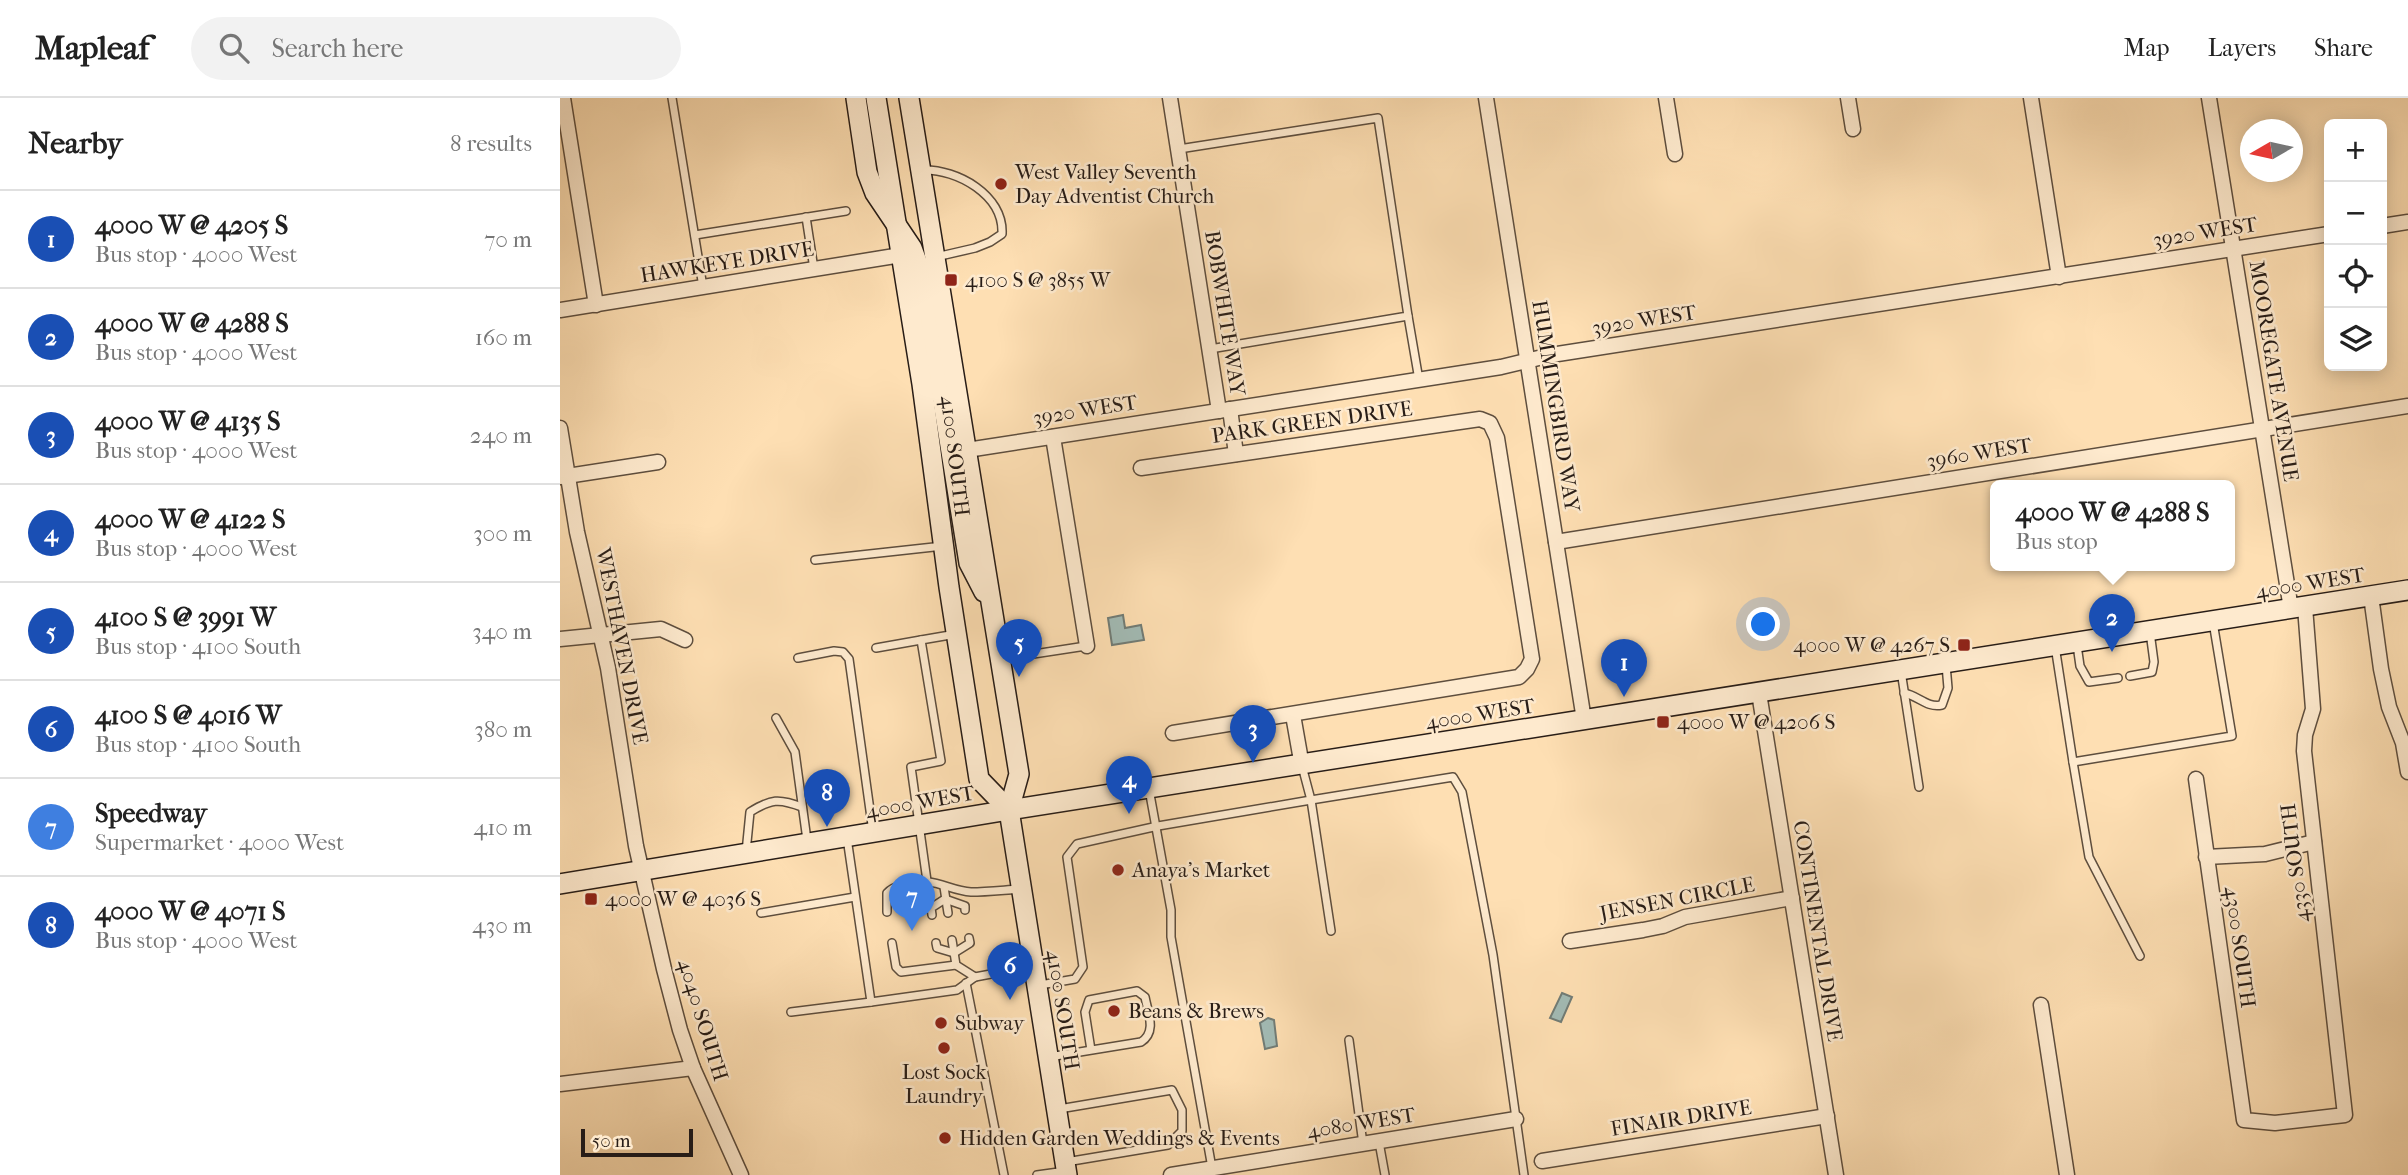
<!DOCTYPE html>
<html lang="en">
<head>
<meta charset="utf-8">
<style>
  :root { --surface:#fff; --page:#f2f2f2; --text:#222; --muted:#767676; --line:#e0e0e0; --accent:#db2777 }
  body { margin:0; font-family:"IM FELL French Canon",serif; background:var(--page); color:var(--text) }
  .controls { position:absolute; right:21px; top:21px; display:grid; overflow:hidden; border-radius:10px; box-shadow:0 4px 18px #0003 }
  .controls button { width:63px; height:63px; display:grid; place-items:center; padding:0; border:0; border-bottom:2px solid var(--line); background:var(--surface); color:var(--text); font:35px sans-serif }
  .compass { position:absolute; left:1680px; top:21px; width:63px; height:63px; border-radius:50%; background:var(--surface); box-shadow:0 4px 18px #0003; rotate:261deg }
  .scale { position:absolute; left:21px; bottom:18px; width:112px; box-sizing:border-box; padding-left:7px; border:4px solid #281d17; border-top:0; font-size:19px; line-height:24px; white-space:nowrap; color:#281d17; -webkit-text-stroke:5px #feeace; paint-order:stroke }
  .you { position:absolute; left:1204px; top:527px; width:24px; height:24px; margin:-18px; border:5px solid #fff; border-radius:50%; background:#1a73e8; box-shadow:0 0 0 10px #1a73e833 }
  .badge { display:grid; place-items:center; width:46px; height:46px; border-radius:50%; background:var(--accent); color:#fff; font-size:23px; font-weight:700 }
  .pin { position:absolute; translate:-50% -58px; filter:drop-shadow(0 2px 4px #0008) }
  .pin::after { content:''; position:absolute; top:37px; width:24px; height:21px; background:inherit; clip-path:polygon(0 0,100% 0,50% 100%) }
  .popup { position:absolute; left:1430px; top:382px; width:245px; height:91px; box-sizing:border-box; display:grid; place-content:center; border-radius:10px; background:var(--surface); filter:drop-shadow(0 2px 5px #0005); font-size:23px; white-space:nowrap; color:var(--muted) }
  .popup b { font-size:26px; color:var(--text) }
  .popup::after { content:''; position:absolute; left:50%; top:100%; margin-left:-14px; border:14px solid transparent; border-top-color:var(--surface) }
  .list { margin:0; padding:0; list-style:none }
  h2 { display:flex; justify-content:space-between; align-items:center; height:91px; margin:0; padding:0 28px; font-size:30px }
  h2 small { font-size:23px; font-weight:400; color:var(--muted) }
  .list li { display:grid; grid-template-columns:46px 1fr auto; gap:21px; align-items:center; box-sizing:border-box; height:98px; padding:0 28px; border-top:2px solid var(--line) }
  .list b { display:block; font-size:26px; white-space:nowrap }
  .list p { margin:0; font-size:23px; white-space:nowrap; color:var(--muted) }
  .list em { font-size:23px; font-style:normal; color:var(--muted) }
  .icon { flex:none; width:38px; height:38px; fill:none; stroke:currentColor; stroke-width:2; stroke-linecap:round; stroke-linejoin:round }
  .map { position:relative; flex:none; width:1848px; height:1077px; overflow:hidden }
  header { display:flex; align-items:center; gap:42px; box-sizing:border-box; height:98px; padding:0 35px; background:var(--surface); border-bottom:2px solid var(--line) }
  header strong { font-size:33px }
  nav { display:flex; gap:38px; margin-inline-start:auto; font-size:24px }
  .search { width:490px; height:63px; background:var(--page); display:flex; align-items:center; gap:18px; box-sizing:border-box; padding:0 24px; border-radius:38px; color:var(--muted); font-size:26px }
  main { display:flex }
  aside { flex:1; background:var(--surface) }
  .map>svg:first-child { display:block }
  .water { fill:#a2bbb5; stroke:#717c76; stroke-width:2 }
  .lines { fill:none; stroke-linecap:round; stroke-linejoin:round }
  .lane-casing { stroke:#5e4e3e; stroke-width:10 }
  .street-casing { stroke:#5e4e3e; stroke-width:17 }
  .secondary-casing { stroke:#281d17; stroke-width:22 }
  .lane { stroke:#feeace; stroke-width:7 }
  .street { stroke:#feeace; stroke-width:14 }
  .secondary { stroke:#feeace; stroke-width:19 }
  .poi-dot { fill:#8f2418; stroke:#feeace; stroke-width:2.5 }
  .labels { text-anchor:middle; stroke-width:5; stroke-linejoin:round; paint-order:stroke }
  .poi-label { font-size:21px; fill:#281d17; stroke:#feeace; text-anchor:start }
  .street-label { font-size:21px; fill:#281d17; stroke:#feeace }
</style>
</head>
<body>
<header>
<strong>Mapleaf</strong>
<div class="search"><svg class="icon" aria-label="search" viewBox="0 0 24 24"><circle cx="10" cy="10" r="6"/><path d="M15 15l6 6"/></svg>Search here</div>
<nav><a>Map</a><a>Layers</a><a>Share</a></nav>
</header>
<main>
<aside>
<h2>Nearby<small>8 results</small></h2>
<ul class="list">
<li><span class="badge" style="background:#1a4fb4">1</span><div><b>4000 W @ 4205 S</b><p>Bus stop · 4000 West</p></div><em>70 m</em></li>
<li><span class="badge" style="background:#1a4fb4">2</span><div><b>4000 W @ 4288 S</b><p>Bus stop · 4000 West</p></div><em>160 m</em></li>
<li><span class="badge" style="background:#1a4fb4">3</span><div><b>4000 W @ 4135 S</b><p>Bus stop · 4000 West</p></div><em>240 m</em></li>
<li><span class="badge" style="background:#1a4fb4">4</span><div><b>4000 W @ 4122 S</b><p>Bus stop · 4000 West</p></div><em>300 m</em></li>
<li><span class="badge" style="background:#1a4fb4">5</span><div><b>4100 S @ 3991 W</b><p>Bus stop · 4100 South</p></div><em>340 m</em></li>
<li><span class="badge" style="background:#1a4fb4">6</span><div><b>4100 S @ 4016 W</b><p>Bus stop · 4100 South</p></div><em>380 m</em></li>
<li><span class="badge" style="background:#3f7fe0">7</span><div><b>Speedway</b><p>Supermarket · 4000 West</p></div><em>410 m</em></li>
<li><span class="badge" style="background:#1a4fb4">8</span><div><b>4000 W @ 4071 S</b><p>Bus stop · 4000 West</p></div><em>430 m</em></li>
</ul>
</aside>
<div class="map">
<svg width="1848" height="1077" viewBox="0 0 1848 1077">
  <rect width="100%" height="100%" fill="#fedfb3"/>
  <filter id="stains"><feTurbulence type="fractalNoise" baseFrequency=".00286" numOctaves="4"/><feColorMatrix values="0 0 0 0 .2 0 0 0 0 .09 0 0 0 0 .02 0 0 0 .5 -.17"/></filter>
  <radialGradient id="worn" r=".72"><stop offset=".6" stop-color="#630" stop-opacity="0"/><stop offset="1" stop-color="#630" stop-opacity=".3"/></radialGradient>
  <g class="water">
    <path d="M563 517 565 530 581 527 584 542 552 547 548 520Z"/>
    <path d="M1002 895 1012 899 1001 924 990 920Z"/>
    <path d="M708 920 714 922 717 948 705 951 700 925Z"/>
  </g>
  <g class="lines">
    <g class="lane-casing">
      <g id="lane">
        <path d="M112 0 143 189"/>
        <path d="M619 51 818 20 848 218 650 251"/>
        <path d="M363 72C397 71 444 97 442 136L430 144 415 150 376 159"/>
        <path d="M246 119 254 171"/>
        <path d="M135 137 286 113"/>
        <path d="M848 218 859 282"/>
        <path d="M255 462 383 448"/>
        <path d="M1517 547 1520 568 1529 584 1558 580"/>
        <path d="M1495 548 1513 664 1672 638 1653 524"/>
        <path d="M316 550 361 542"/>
        <path d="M238 560 274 553 283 554 289 561 313 734"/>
        <path d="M441 561 526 548"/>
        <path d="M1341 573 1359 689"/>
        <path d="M1570 578 1592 574 1594 564 1590 534"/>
        <path d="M1344 595C1359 598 1366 610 1382 607L1388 590 1386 567"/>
        <path d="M216 620 235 654 247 742"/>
        <path d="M1513 664 1529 759 1580 858"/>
        <path d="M589 691 611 812V839L652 1070"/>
        <path d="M287 740 311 904 397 892 415 879 473 868"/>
        <path d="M186 754 190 714C211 701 219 700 242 709"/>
        <path d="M367 783 351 669 381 663 361 542 396 536"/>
        <path d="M384 789 388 815"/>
        <path d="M327 814V795C334 787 356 782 368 784 382 785 395 793 411 794 427 794 444 792 460 791"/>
        <path d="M201 815 295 799"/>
        <path d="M372 817 371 810 385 801 405 808V812"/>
        <path d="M771 833 751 702 893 679 902 694 933 857 964 1077"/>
        <path d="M392 842 396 867 415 879"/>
        <path d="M332 845 336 869 341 874 396 867"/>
        <path d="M376 845 377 850 394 855 410 845 409 840"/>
        <path d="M406 885 444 1077"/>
        <path d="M480 887 515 881 523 869 507 759 517 746 598 728 751 702 742 668"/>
        <path d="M231 914 311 904"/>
        <path d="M789 942 803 1046"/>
        <path d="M489 959 581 944C597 934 588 915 585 899L577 893 529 902 525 914 531 952"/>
        <path d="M499 1011 612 992 622 1012V1033L608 1047 506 1064"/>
        <path d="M819 1044 825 1077"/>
        <path d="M477 1077 506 1073"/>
      </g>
    </g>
    <g class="street-casing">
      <g id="street">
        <path d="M3 0 36 207"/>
        <path d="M610 0 659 313"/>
        <path d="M926 0 1024 622"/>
        <path d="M1106 0 1115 56"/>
        <path d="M1288 0 1293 31"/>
        <path d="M1471 0 1499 179"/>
        <path d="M1649 0 1731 511"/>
        <path d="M1822 128 1848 124"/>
        <path d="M0 212 341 157"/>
        <path d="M670 311 676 356"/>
        <path d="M0 330 17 434 48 570 76 748 104 871 120 932 133 970 181 1077"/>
        <path d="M493 339 527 548"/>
        <path d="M407 352 941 269 991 257 1769 136"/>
        <path d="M581 370 920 321 930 325 937 340 972 561 967 571 959 579 613 635"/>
        <path d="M0 379 98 364"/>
        <path d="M996 444 1848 308"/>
        <path d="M1811 498 1821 571 1829 609 1843 645 1848 674"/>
        <path d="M0 541 101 531 125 542"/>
        <path d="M1199 595 1276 1077"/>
        <path d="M733 617 742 668"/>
        <path d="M1636 681 1684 1022 1715 1025 1785 1017 1744 653 1745 637 1753 611 1745 509"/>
        <path d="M1646 759 1705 756 1754 744"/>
        <path d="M1010 843 1083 832 1103 828 1125 819 1232 800"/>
        <path d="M1481 907 1507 1077"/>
        <path d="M0 986 133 970"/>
        <path d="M982 1063 1267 1018"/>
        <path d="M611 1077 956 1021"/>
      </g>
    </g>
    <g class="secondary-casing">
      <g id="secondary">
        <path d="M296 0 307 74 315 95 352 150 363 180 409 465 424 494"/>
        <path d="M316 0 362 286 389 489 419 681 449 712"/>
        <path d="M349 0 459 676 449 712 507 1077"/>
        <path d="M0 786 449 712 1848 492"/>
      </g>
    </g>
    <use href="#lane" class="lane"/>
    <use href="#street" class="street"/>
    <use href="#secondary" class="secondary"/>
  </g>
  <g class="poi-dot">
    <circle cx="441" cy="86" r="7"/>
    <rect x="384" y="175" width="14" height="14" rx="3.5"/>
    <rect x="1397" y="540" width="14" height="14" rx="3.5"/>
    <rect x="1096" y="617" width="14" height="14" rx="3.5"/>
    <circle cx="558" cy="772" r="7"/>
    <rect x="24" y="794" width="14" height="14" rx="3.5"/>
    <circle cx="554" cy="913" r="7"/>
    <circle cx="381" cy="925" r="7"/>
    <circle cx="384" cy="950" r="7"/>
    <circle cx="385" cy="1040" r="7"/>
  </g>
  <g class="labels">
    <g class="poi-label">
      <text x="455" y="81">West Valley Seventh<tspan x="455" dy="24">Day Adventist Church</tspan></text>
      <text x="405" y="189">4100 S @ 3855 W</text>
      <text x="1390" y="554" text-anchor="end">4000 W @ 4267 S</text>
      <text x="1117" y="631">4000 W @ 4206 S</text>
      <text x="572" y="779">Anaya's Market</text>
      <text x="45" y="808">4000 W @ 4036 S</text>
      <text x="568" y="920">Beans &amp; Brews</text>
      <text x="395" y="932">Subway</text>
      <text x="384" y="981" text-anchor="middle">Lost Sock<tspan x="384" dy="24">Laundry</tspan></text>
      <text x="399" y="1047">Hidden Garden Weddings &amp; Events</text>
    </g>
    <g class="street-label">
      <text transform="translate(1645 134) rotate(-9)" y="7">3920 WEST</text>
      <text transform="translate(167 164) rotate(-9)" y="7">HAWKEYE DRIVE</text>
      <text transform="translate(665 215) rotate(81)" y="7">BOBWHITE WAY</text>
      <text transform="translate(1084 222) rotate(-9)" y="7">3920 WEST</text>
      <text transform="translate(1714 273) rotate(81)" y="7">MOOREGATE AVENUE</text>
      <text transform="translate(996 308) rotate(81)" y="7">HUMMINGBIRD WAY</text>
      <text transform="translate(525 312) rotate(-9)" y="7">3920 WEST</text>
      <text transform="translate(752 324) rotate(-8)" y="7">PARK GREEN DRIVE</text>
      <text transform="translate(1419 355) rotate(-9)" y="7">3960 WEST</text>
      <text transform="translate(395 358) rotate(83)" y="7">4100 SOUTH</text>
      <text transform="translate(1750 485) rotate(-9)" y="7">4000 WEST</text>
      <text transform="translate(62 548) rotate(79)" y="7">WESTHAVEN DRIVE</text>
      <text transform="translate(920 616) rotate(-9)" y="7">4000 WEST</text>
      <text transform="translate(360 704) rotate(-10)" y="7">4000 WEST</text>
      <text transform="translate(1735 765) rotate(-97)" y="7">4330 SOUTH</text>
      <text transform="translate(1117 801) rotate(-11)" y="7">JENSEN CIRCLE</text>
      <text transform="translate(1258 833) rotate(81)" y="7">CONTINENTAL DRIVE</text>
      <text transform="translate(1680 849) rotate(82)" y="7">4300 SOUTH</text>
      <text transform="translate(503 912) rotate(81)" y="7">4100 SOUTH</text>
      <text transform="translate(143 922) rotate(73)" y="7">4040 SOUTH</text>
      <text transform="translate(1121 1020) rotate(-9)" y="7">FINAIR DRIVE</text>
      <text transform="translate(801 1025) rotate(-9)" y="7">4080 WEST</text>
    </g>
  </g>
  <rect width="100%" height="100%" filter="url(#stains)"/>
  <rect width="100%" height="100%" fill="url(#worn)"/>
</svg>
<div class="controls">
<button>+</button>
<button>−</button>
<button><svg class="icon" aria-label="locate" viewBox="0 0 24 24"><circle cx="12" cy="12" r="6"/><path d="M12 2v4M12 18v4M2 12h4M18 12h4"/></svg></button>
<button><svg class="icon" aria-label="layers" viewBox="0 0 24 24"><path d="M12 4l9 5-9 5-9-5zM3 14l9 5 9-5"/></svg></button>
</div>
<svg class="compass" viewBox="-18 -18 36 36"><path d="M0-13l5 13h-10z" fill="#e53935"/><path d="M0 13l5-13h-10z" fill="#767676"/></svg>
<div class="scale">50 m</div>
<div class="you"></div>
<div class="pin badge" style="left:1064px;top:599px;background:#1a4fb4">1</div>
<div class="pin badge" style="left:1552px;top:554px;background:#1a4fb4">2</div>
<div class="popup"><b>4000 W @ 4288 S</b>Bus stop</div>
<div class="pin badge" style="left:693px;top:665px;background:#1a4fb4">3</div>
<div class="pin badge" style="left:569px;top:716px;background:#1a4fb4">4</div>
<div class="pin badge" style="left:459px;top:579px;background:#1a4fb4">5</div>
<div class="pin badge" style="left:450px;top:902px;background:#1a4fb4">6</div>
<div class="pin badge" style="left:352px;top:833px;background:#3f7fe0">7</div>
<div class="pin badge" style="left:267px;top:729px;background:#1a4fb4">8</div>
</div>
</main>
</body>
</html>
